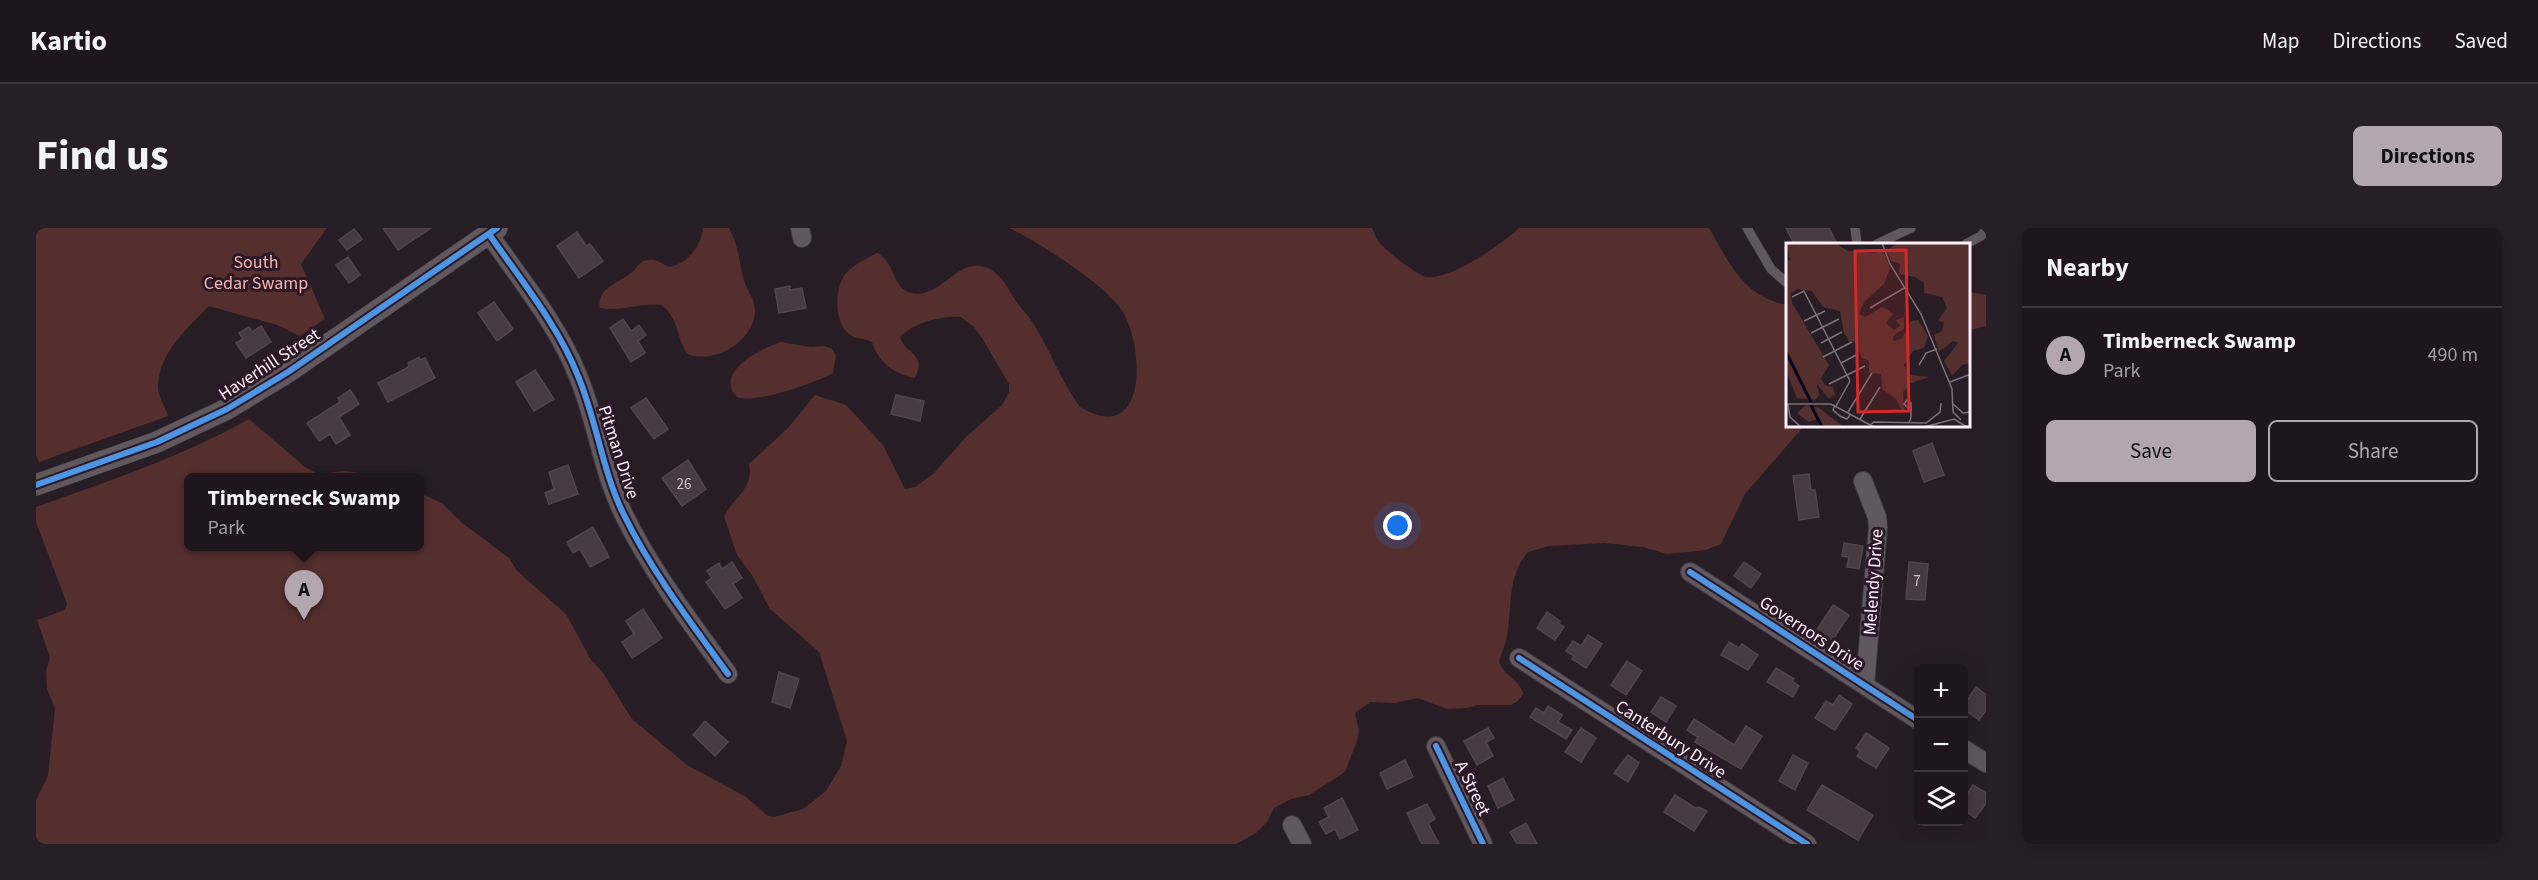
<!DOCTYPE html>
<html lang="en">
<head>
<meta charset="utf-8">
<style>
  :root { --surface:#1e161c; --page:#261f25; --text:#f1f3f6; --muted:#a19fa3; --line:#3c353b; --accent:#b3a6af }
  body { margin:0; font-family:"Source Sans 3",sans-serif; background:var(--page); color:var(--text) }
  .controls { position:absolute; right:18px; bottom:18px; display:grid; overflow:hidden; border-radius:9px; box-shadow:0 6px 24px #0002 }
  .controls button { width:54px; height:54px; display:grid; place-items:center; padding:0; border:0; border-bottom:2px solid var(--line); background:var(--surface); color:var(--text); font:30px sans-serif }
  .you { position:absolute; left:1362px; top:298px; width:21px; height:21px; margin:-15px; border:4px solid #fff; border-radius:50%; background:#1a73e8; box-shadow:0 0 0 9px #1a73e833 }
  .badge { display:grid; place-items:center; width:39px; height:39px; border-radius:50%; background:var(--accent); color:#111; font-size:20px; font-weight:700 }
  .pin { position:absolute; translate:-50% -50px; filter:drop-shadow(0 2px 3px #0008) }
  .pin::after { content:''; position:absolute; top:32px; width:21px; height:18px; background:inherit; clip-path:polygon(0 0,100% 0,50% 100%) }
  .popup { position:absolute; left:148px; top:245px; width:240px; height:78px; box-sizing:border-box; display:grid; place-content:center; border-radius:9px; background:var(--surface); filter:drop-shadow(0 2px 4px #0005); font-size:20px; white-space:nowrap; color:var(--muted) }
  .popup b { font-size:22px; color:var(--text) }
  .popup::after { content:''; position:absolute; left:50%; top:100%; margin-left:-12px; border:12px solid transparent; border-top-color:var(--surface) }
  .list { margin:0; padding:0; list-style:none }
  h2 { display:flex; justify-content:space-between; align-items:center; height:78px; margin:0; padding:0 24px; font-size:26px }
  h2 small { font-size:20px; font-weight:400; color:var(--muted) }
  .list li { display:grid; grid-template-columns:39px 1fr auto; gap:18px; align-items:center; box-sizing:border-box; height:96px; padding:0 24px; border-top:2px solid var(--line) }
  .list b { display:block; font-size:22px; white-space:nowrap }
  .list p { margin:0; font-size:20px; white-space:nowrap; color:var(--muted) }
  .list em { font-size:20px; font-style:normal; color:var(--muted) }
  .actions { display:flex; gap:12px; padding:18px 24px }
  .actions a { flex:1; padding:14px 0; border:2px solid var(--accent); border-radius:9px; text-align:center; font-size:21px; color:var(--accent) }
  .actions .main { background:var(--accent); color:#111 }
  .icon { flex:none; width:33px; height:33px; fill:none; stroke:currentColor; stroke-width:2; stroke-linecap:round; stroke-linejoin:round }
  .map { position:relative; flex:none; width:1950px; height:616px; overflow:hidden; border-radius:9px }
  header { display:flex; align-items:center; gap:36px; box-sizing:border-box; height:84px; padding:0 30px; background:var(--surface); border-bottom:2px solid var(--line) }
  header strong { font-size:28px }
  nav { display:flex; gap:33px; margin-inline-start:auto; font-size:21px }
  .intro { display:flex; align-items:center; justify-content:space-between; box-sizing:border-box; height:144px; padding:0 36px }
  h1 { margin:0; font-size:42px }
  .button { padding:15px 27px; border-radius:9px; background:var(--accent); color:#111; font-size:21px; font-weight:700 }
  main { display:flex; gap:36px; padding:0 36px }
  aside { flex:1; background:var(--surface); border-radius:9px; box-shadow:0 6px 24px #0002 }
  .map>svg:first-child { display:block }
  .green { fill:#552f2e }
  .building { fill:#473a40; stroke:#50454a; stroke-width:1.5 }
  .lines { fill:none; stroke-linecap:round; stroke-linejoin:round }
  .service-casing { stroke:#433a41; stroke-width:10 }
  .minor-casing { stroke:#433a41; stroke-width:20 }
  .tertiary-casing { stroke:#433a41; stroke-width:22 }
  .service { stroke:#61585e; stroke-width:9 }
  .minor { stroke:#61585e; stroke-width:18 }
  .tertiary { stroke:#61585e; stroke-width:21 }
  .cycleway-casing { stroke:#2c1928; stroke-width:10 }
  .cycleway { stroke:#4d94e3; stroke-width:6 }
  .labels { text-anchor:middle; stroke-width:6; stroke-linejoin:round; paint-order:stroke }
  .number-label { font-size:15px; fill:#d0c2cc }
  .park-label { font-size:18px; fill:#f5b4ae; stroke:#2c1928 }
  .street-label { font-size:18px; fill:#fef0fa; stroke:#2c1928 }
  .inset-river { fill:none; stroke:#0b0420; stroke-width:3 }
  .inset-road { fill:none; stroke:#7e717a; stroke-width:1.5 }
  .view { fill:#d62828; fill-opacity:0.15; stroke:#d62828; stroke-width:3 }
  .inset-edge { fill:none; stroke:#fef0fa; stroke-width:3 }
</style>
</head>
<body>
<header>
<strong>Kartio</strong>
<nav><a>Map</a><a>Directions</a><a>Saved</a></nav>
</header>
<div class="intro"><h1>Find us</h1><a class="button">Directions</a></div>
<main>
<div class="map">
<svg width="1950" height="616" viewBox="0 0 1950 616">
  <rect width="100%" height="100%" fill="#281d25"/>
  <g class="green">
    <path d="M0 0H291L265 36 289 91 264 108 241 97 173 78C151 101 121 126 122 161 123 169 129 179 132 188L3 234 0 227Z"/>
    <path d="M667 0H693C702 16 703 32 707 49 709 60 718 69 719 80 721 111 679 137 652 126 639 109 645 94 626 77 605 74 585 84 564 80 560 61 582 55 594 46 602 40 604 30 617 32 623 32 628 38 635 39 653 33 665 19 667 0Z"/>
    <path d="M973 0H1336C1339 4 1339 9 1342 13 1346 20 1381 47 1390 49 1415 52 1465 17 1483 0H1673C1694 36 1707 69 1752 77V198H1768L1709 266 1685 316 1670 322 1631 326 1607 319 1568 315 1513 318 1492 324C1472 347 1476 373 1472 401 1471 412 1467 422 1463 433 1466 447 1484 451 1487 466L1482 473 1475 477H1441L1431 480 1411 481 1382 470 1359 475 1334 474 1319 485 1323 503 1321 513 1309 544 1273 567 1255 571 1238 580 1231 594 1220 605 1200 616H0V572L12 548 19 480 11 461 10 443 14 429 1 392 29 382 31 376 0 294V279C73 253 145 229 213 191L269 239 282 246 309 243 331 246 342 249H152V318H383L384 265 407 276 425 294 473 330 481 343 530 386 555 432 567 445 596 491 651 537 710 569 732 588 738 589 767 581 790 563 805 538 811 513 783 424 734 381 716 347 701 327 688 288C698 270 718 260 713 236L752 200 779 167 810 177 847 217 869 261 879 259 897 246 930 209 966 177 973 164V156L946 110 938 99 925 89C906 87 877 95 864 109 870 128 891 124 879 150 858 146 842 134 836 114 830 111 824 111 818 109 796 99 797 56 813 42 821 35 832 30 841 25 859 33 856 61 875 65 900 71 917 40 937 38 944 37 953 39 958 44 969 52 973 63 980 73 985 81 992 87 997 95 1014 122 1025 153 1044 179 1111 219 1109 122 1087 84 1070 57 1003 14 973 0Z"/>
    <path d="M1934 64 1950 67V98L1934 102Z"/>
    <path d="M745 114 775 119 788 118 796 121 800 127 797 145C779 155 720 176 701 169 677 144 726 120 745 114Z"/>
  </g>
  <g class="building">
    <path d="M347 0H395L362 22Z"/>
    <path d="M1750 0H1793L1801 16H1758Z"/>
    <path d="M318 1 326 11 311 22 303 12Z"/>
    <path d="M541 4 550 18 554 16 567 33 543 50 521 18Z"/>
    <path d="M312 29 324 47 313 55 300 37Z"/>
    <path d="M754 58V62L766 60 770 80 743 85 739 61Z"/>
    <path d="M458 74 477 101 461 113 442 85Z"/>
    <path d="M587 91 595 103 603 97 610 107 602 113 609 125 595 134 574 100Z"/>
    <path d="M225 98 235 114 210 130 200 115 207 111 203 105 213 99 216 104Z"/>
    <path d="M383 129 384 132 389 130 399 150 352 174 342 155 369 141 373 138 372 135Z"/>
    <path d="M499 142 518 171 498 183 480 154Z"/>
    <path d="M314 162 323 176 303 189 314 207 300 216 294 206 283 213 271 195 304 174 302 170Z"/>
    <path d="M860 167 888 173 884 193 855 186Z"/>
    <path d="M610 170 632 201 618 211 595 180Z"/>
    <path d="M1896 215 1908 247 1888 254 1877 223Z"/>
    <path d="M652 232 670 261 646 278 626 250Z"/>
    <path d="M532 237 542 266 513 276 509 265 518 261 513 244Z"/>
    <path d="M1773 246 1775 262H1779L1783 289 1763 292 1757 248Z"/>
    <path d="M557 299 573 329 554 339 544 321 537 325 531 314Z"/>
    <path d="M1808 315 1827 318 1823 341 1811 339 1813 329 1806 328Z"/>
    <path d="M696 334 706 350 697 356 706 370 689 381 670 354 676 350 671 343 683 335 686 341Z"/>
    <path d="M1708 334 1725 346 1715 360 1698 348Z"/>
    <path d="M1873 334 1892 336 1889 372 1870 371Z"/>
    <path d="M1797 377 1813 387 1796 413 1780 403Z"/>
    <path d="M607 381 626 410 596 430 586 414 598 406 590 393Z"/>
    <path d="M1511 384 1524 393 1522 395 1528 399 1519 412 1501 400Z"/>
    <path d="M1552 407 1566 416 1550 440 1536 431 1538 428 1530 423 1537 413 1545 418Z"/>
    <path d="M1693 414 1703 420 1706 416 1722 427 1712 442 1685 427Z"/>
    <path d="M1591 433 1606 443 1590 467 1575 457Z"/>
    <path d="M1740 440 1758 451 1756 453 1763 458 1757 469 1731 454Z"/>
    <path d="M743 444 763 451 754 480 736 474Z"/>
    <path d="M1940 459 1950 467V482L1943 492 1928 481V477Z"/>
    <path d="M1803 467 1816 476 1799 502 1779 490 1790 473 1797 477Z"/>
    <path d="M1625 469 1640 478 1630 494 1615 484Z"/>
    <path d="M1512 478 1526 487 1522 494 1536 502 1530 511 1494 489 1500 480 1508 485Z"/>
    <path d="M1658 491 1698 517 1710 498 1726 508 1705 541 1659 514 1662 509 1651 502Z"/>
    <path d="M669 493 692 514 679 528 657 507Z"/>
    <path d="M1452 500 1458 510 1450 514 1457 528 1441 537 1428 513Z"/>
    <path d="M1545 500 1560 510 1545 534 1529 524Z"/>
    <path d="M1830 505 1853 520 1840 540 1821 528 1824 523 1820 520Z"/>
    <path d="M1592 527 1603 535 1592 554 1578 545Z"/>
    <path d="M1757 527 1772 535 1759 562 1743 553Z"/>
    <path d="M1369 532 1377 549 1351 561 1344 545Z"/>
    <path d="M1467 550 1478 572 1462 580 1452 558Z"/>
    <path d="M1786 557 1837 587 1822 612 1771 582Z"/>
    <path d="M1937 557 1950 565V575L1939 590 1928 582V571Z"/>
    <path d="M1639 567 1659 580 1663 579 1671 583 1658 603 1628 584Z"/>
    <path d="M1306 570 1322 602 1304 611 1299 601 1290 606 1283 594 1293 589 1288 580Z"/>
    <path d="M1391 576 1399 591 1392 595 1403 616H1386L1371 585Z"/>
    <path d="M1490 595 1501 616H1481L1474 604Z"/>
  </g>
  <g class="lines">
    <g class="service-casing">
      <g id="service">
        <path d="M1711 0 1735 41 1752 56"/>
        <path d="M1819 0 1821 16"/>
        <path d="M1841 16 1875 0"/>
        <path d="M1930 16 1945 8 1950 2"/>
      </g>
    </g>
    <g class="minor-casing">
      <g id="minor">
        <path d="M764 0 766 10"/>
        <path d="M453 6C484 51 522 97 542 148 561 193 566 243 588 287 616 344 655 395 692 446"/>
        <path d="M1827 253 1841 289 1842 299 1829 457"/>
        <path d="M1654 344 1882 492"/>
        <path d="M1483 430 1771 616"/>
        <path d="M1400 518 1447 616"/>
        <path d="M1928 521 1950 535"/>
        <path d="M1256 597 1266 616"/>
      </g>
    </g>
    <g class="tertiary-casing">
      <path id="tertiary" d="M0 257 121 214 191 181 252 144 461 0"/>
    </g>
    <use href="#service" class="service"/>
    <use href="#minor" class="minor"/>
    <use href="#tertiary" class="tertiary"/>
    <g class="cycleway-casing">
      <g id="cycleway">
        <path d="M453 6C484 51 522 97 542 148 561 193 566 243 588 287 616 344 655 395 692 446"/>
        <path d="M0 257 121 214 191 181 252 144 461 0"/>
        <path d="M1654 344 1882 492"/>
        <path d="M1483 430 1771 616"/>
        <path d="M1400 518 1447 616"/>
      </g>
    </g>
    <use href="#cycleway" class="cycleway"/>
  </g>
  <g class="labels">
    <g class="number-label">
      <text x="648" y="261">26</text>
      <text x="1881" y="358">7</text>
    </g>
    <g class="park-label">
      <text x="220" y="40">South<tspan x="220" dy="21">Cedar Swamp</tspan></text>
    </g>
    <g class="street-label">
      <text transform="translate(233 136) rotate(-33)" y="6">Haverhill Street</text>
      <text transform="translate(583 224) rotate(72)" y="6">Pitman Drive</text>
      <text transform="translate(1837 354) rotate(-86)" y="6">Melendy Drive</text>
      <text transform="translate(1776 405) rotate(33)" y="6">Governors Drive</text>
      <text transform="translate(1635 511) rotate(33)" y="6">Canterbury Drive</text>
      <text transform="translate(1437 560) rotate(64)" y="6">A Street</text>
    </g>
  </g>
  <g transform="translate(1750 15)">
    <rect width="184" height="184" fill="#281d25"/>
    <path d="M0 0H49L62 8 89 10 97 7 104 25 98 41 78 59 73 71 79 74 96 64 101 66 107 71 100 80 108 87 114 83 110 77 118 74V86L107 93 108 98 116 95 125 78 132 77 142 93 138 105 127 108 118 122 125 132 143 134 125 140 117 149 118 171 110 156 96 146 95 131 83 130V118L76 115 68 98 64 99 58 90 54 68 37 64 26 48 12 46 5 50 6 60 43 122 35 136 39 142 47 144 49 151 43 156 31 141 33 152 29 157 11 155 0 128V18L4 17ZM112 0H184V120L176 122 166 133 158 118 172 100 167 98 153 109 148 92 156 88 158 79 152 78 161 65 156 54 138 50V40L129 34 113 31 114 21 105 18 101 7ZM20 162 33 165 58 184H34L31 176 23 179 11 170Z" fill="#552f2e"/>
    <path class="inset-river" d="M0 109 25 159M25 162 36 184"/>
    <path class="inset-road" d="M96 0 104 21 135 71 166 146 167 169 175 177M6 54 18 48 64 138 50 163M84 65 120 44M18 78 39 68M25 90 53 76M35 100 56 89M37 114 66 99M55 120 72 111M133 122 140 110 151 106M164 139 185 131M43 141 79 123M166 160 177 170 185 169M0 161H45L88 184M2 161 4 174 15 184M49 162 47 167 54 173 61 176 65 171M62 169 86 130M74 176 94 144M123 180 125 174V160L121 157 118 161 125 168M84 182 88 179 140 180 154 169 155 160M138 184 168 176 181 184"/>
    <path class="view" d="M120 7 123 168 72 169 69 8Z"/>
    <rect width="184" height="184" class="inset-edge"/>
  </g>
</svg>
<div class="controls">
<button>+</button>
<button>−</button>
<button><svg class="icon" aria-label="layers" viewBox="0 0 24 24"><path d="M12 4l9 5-9 5-9-5zM3 14l9 5 9-5"/></svg></button>
</div>
<div class="you"></div>
<div class="pin badge" style="left:268px;top:392px">A</div>
<div class="popup"><b>Timberneck Swamp</b>Park</div>
</div>
<aside>
<h2>Nearby<small></small></h2>
<ul class="list">
<li><span class="badge">A</span><div><b>Timberneck Swamp</b><p>Park</p></div><em>490 m</em></li>
</ul>
<div class="actions"><a class="main">Save</a><a>Share</a></div>
</aside>
</main>
</body>
</html>
